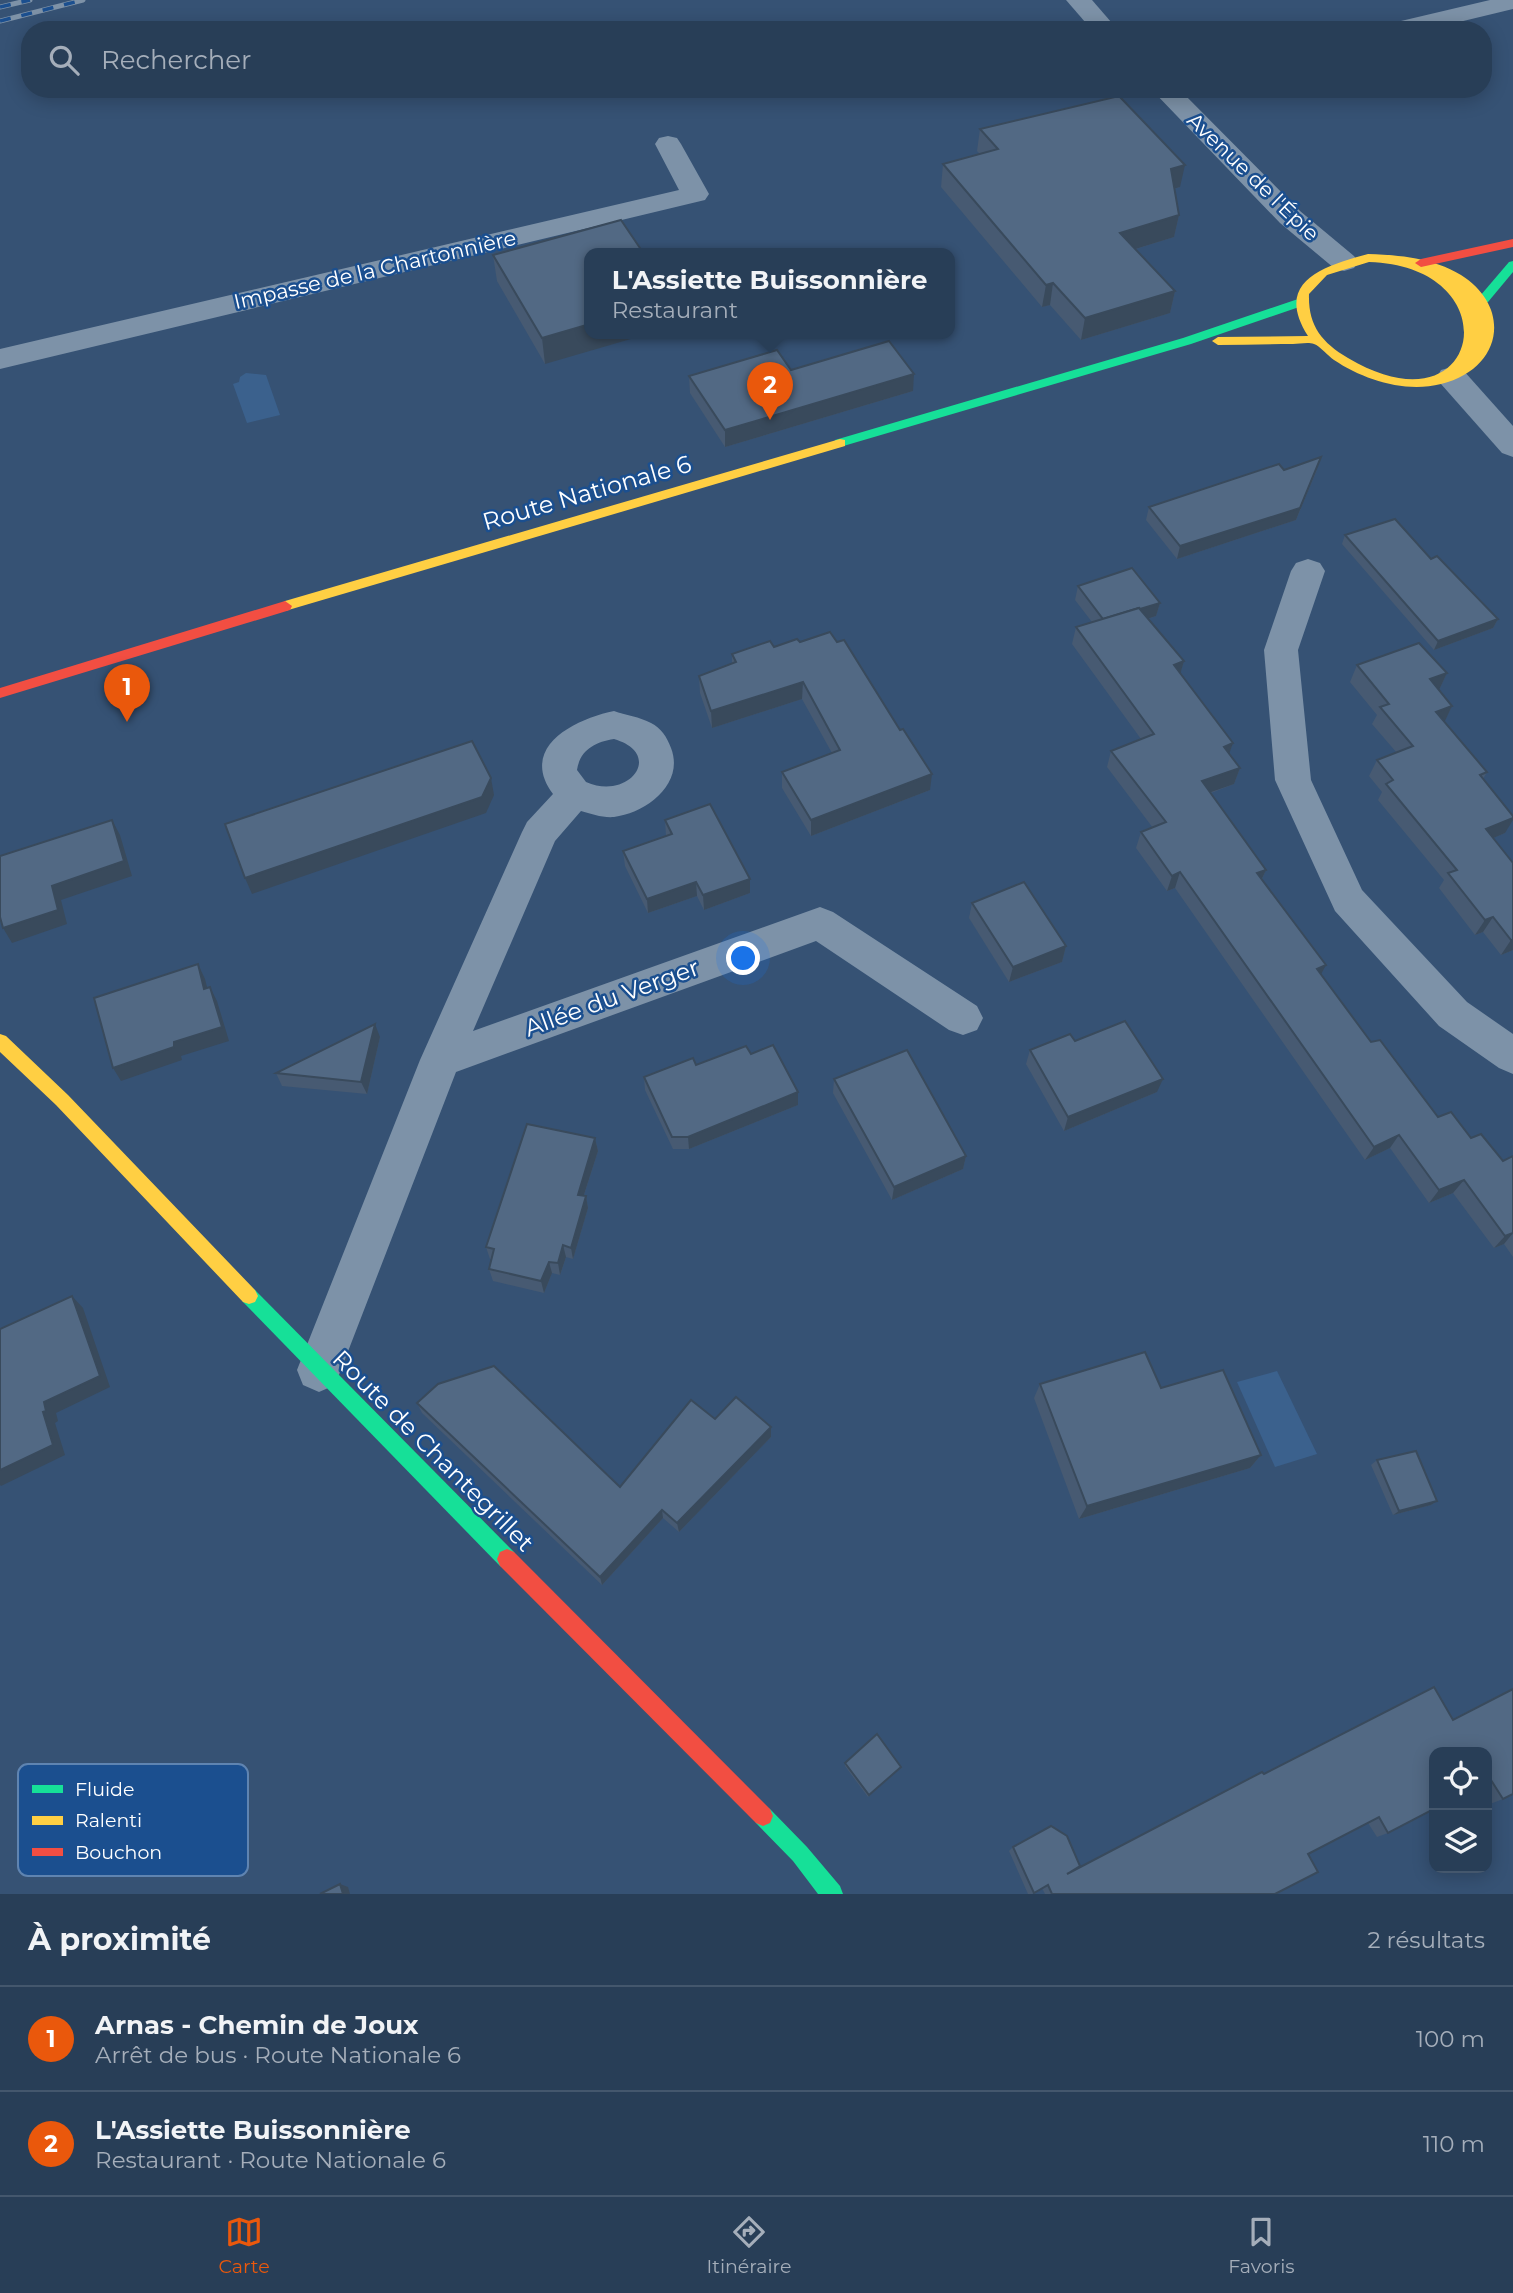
<!DOCTYPE html>
<html lang="fr">
<head>
<meta charset="utf-8">
<style>
  :root { --surface:#283e57; --page:#344961; --text:#f1f3f6; --muted:#a5aeba; --line:#44576d; --accent:#ea580c }
  body { margin:0; font-family:Montserrat,sans-serif; background:var(--page); color:var(--text) }
  .controls { position:absolute; right:21px; bottom:21px; display:grid; overflow:hidden; border-radius:14px; box-shadow:0 4px 18px #0003 }
  .controls button { width:63px; height:63px; display:grid; place-items:center; padding:0; border:0; border-bottom:2px solid var(--line); background:var(--surface); color:var(--text); font:35px sans-serif }
  .you { position:absolute; left:744px; top:959px; width:24px; height:24px; margin:-18px; border:5px solid #fff; border-radius:50%; background:#1a73e8; box-shadow:0 0 0 10px #1a73e833 }
  .badge { display:grid; place-items:center; width:46px; height:46px; border-radius:50%; background:var(--accent); color:#fff; font-size:23px; font-weight:700 }
  .pin { position:absolute; translate:-50% -58px; filter:drop-shadow(0 2px 4px #0008) }
  .pin::after { content:''; position:absolute; top:37px; width:24px; height:21px; background:inherit; clip-path:polygon(0 0,100% 0,50% 100%) }
  .popup { position:absolute; left:584px; top:248px; width:371px; height:91px; box-sizing:border-box; display:grid; place-content:center; border-radius:14px; background:var(--surface); filter:drop-shadow(0 2px 5px #0005); font-size:23px; white-space:nowrap; color:var(--muted) }
  .popup b { font-size:26px; color:var(--text) }
  .popup::after { content:''; position:absolute; left:50%; top:100%; margin-left:-14px; border:14px solid transparent; border-top-color:var(--surface) }
  .list { margin:0; padding:0; list-style:none }
  h2 { display:flex; justify-content:space-between; align-items:center; height:91px; margin:0; padding:0 28px; font-size:30px }
  h2 small { font-size:23px; font-weight:400; color:var(--muted) }
  .list li { display:grid; grid-template-columns:46px 1fr auto; gap:21px; align-items:center; box-sizing:border-box; height:105px; padding:0 28px; border-top:2px solid var(--line) }
  .list b { display:block; font-size:26px; white-space:nowrap }
  .list p { margin:0; font-size:23px; white-space:nowrap; color:var(--muted) }
  .list em { font-size:23px; font-style:normal; color:var(--muted) }
  .icon { flex:none; width:38px; height:38px; fill:none; stroke:currentColor; stroke-width:2; stroke-linecap:round; stroke-linejoin:round }
  .map { position:relative; flex:none; width:1513px; height:1894px; overflow:hidden }
  .search { position:absolute; background:var(--surface); box-shadow:0 4px 18px #0003; left:21px; right:21px; top:21px; height:77px; display:flex; align-items:center; gap:18px; box-sizing:border-box; padding:0 24px; border-radius:28px; color:var(--muted); font-size:26px }
  .sheet { height:301px; background:var(--surface) }
  nav { display:flex; justify-content:space-around; align-items:center; box-sizing:border-box; height:98px; border-top:2px solid var(--line); background:var(--surface); font-size:19px; color:var(--muted) }
  nav a { display:grid; justify-items:center; gap:4px }
  nav .on { color:var(--accent) }
  .map>svg:first-child { display:block }
  .water { fill:#3b618d }
  .lines { fill:none; stroke-linecap:round; stroke-linejoin:round }
  .street { fill:#7d92a8; fill-rule:evenodd }
  .fast { fill:#16e098; fill-rule:evenodd }
  .slow { fill:#ffcf43; fill-rule:evenodd }
  .jam { fill:#f24e42; fill-rule:evenodd }
  .rail-casing { stroke:#7e92a7; stroke-width:5 }
  .rail { stroke:#1b4f8f; stroke-width:3.5; stroke-dasharray:11; stroke-linecap:butt }
  .wall { fill:#475a72 }
  .shaded-wall { fill:#394a5c }
  .building { fill:#526984; stroke:#394a5c; stroke-width:2 }
  .labels { text-anchor:middle; stroke-width:5; stroke-linejoin:round; paint-order:stroke }
  .far-street-label { font-size:21px; fill:#fff; stroke:#1b4f8f }
  .street-label { font-size:24px; fill:#fff; stroke:#1b4f8f }
  .key { fill:#1b4f8f; stroke:#5f84b1; stroke-width:2 }
  .key-label { font-size:19px; fill:#fff }
</style>
</head>
<body>
<div class="map">
<svg width="1513" height="1894" viewBox="0 0 1513 1894">
  <rect width="100%" height="100%" fill="#365274"/>
  <g class="water">
    <path d="M246 373 266 375 280 415 247 423 233 384 239 382 240 377Z"/>
    <path d="M1277 1371 1317 1454 1275 1467 1237 1382Z"/>
  </g>
  <g class="lines">
    <g class="street">
      <path d="M1066 0H1092L1118 30H1092Z"/>
      <path d="M1490 0H1513V9L1426 30H1381L1384 25Z"/>
      <path d="M1151 89H1179L1300 211 1354 256 1358 262 1354 268 1344 271 1334 268 1280 223Z"/>
      <path d="M668 136 677 138 681 144 709 194 705 200 0 369V349L679 190 655 144 659 138Z"/>
      <path d="M1452 367 1463 370 1513 426V457L1502 453 1441 384 1437 377 1441 370Z"/>
      <path d="M1308 559 1320 563 1325 571 1298 650 1311 780 1362 890 1467 1002 1513 1034V1074L1499 1068 1439 1026 1335 911 1275 780 1264 650 1291 571 1296 563Z"/>
      <path d="M614 711C625 715 640 717 651 723 661 728 667 737 671 748 685 784 646 813 614 817 603 818 591 814 581 811L555 841 473 1031 820 907 833 912 977 1006 983 1018 977 1030 963 1035 949 1030 816 941 456 1072 335 1385 319 1392 303 1385 297 1370 420 1060 522 832 527 822 553 794C518 747 575 719 614 711ZM614 739C665 754 629 801 586 782L577 770C580 750 595 742 614 739Z"/>
    </g>
    <g class="fast">
      <path d="M1513 261V272L1488 302H1480V296L1509 262Z"/>
      <path d="M1301 298 1307 302 1305 305 1191 344 840 447 834 443 835 440 1183 338Z"/>
      <path d="M249 1288 255 1290 514 1552 517 1559 514 1566 507 1569 500 1566 243 1302 240 1296 243 1290Z"/>
      <path d="M763 1806 770 1809 807 1847 840 1886 843 1894H818L793 1861 756 1823 753 1816 756 1809Z"/>
    </g>
    <g class="slow">
      <path d="M1368 254C1400 255 1433 258 1461 275 1513 308 1502 369 1441 384 1405 393 1364 380 1334 360 1328 356 1320 346 1314 344 1308 342 1299 344 1293 344 1268 344 1243 345 1218 345L1212 341 1218 337 1308 336C1273 281 1324 266 1368 254ZM1369 262C1513 266 1483 438 1348 358 1321 342 1308 325 1309 294L1327 275Z"/>
      <path d="M840 439 845 440V446L285 611 278 606 285 601Z"/>
      <path d="M0 1034 6 1036 68 1095 255 1290 258 1296 255 1302 249 1304 243 1302 56 1105 0 1052Z"/>
    </g>
    <g class="jam">
      <path d="M1513 239V247L1421 267 1415 263 1421 259Z"/>
      <path d="M285 601 292 606 290 610 0 698V688Z"/>
      <path d="M507 1549 514 1552 770 1809 773 1816 770 1823 763 1826 756 1823 500 1566 497 1559 500 1552Z"/>
    </g>
    <g class="rail-casing">
      <g id="rail">
        <path d="M0 7 30 0"/>
        <path d="M0 21 83 0"/>
      </g>
    </g>
    <use href="#rail" class="rail"/>
  </g>
  <g class="wall">
    <path d="M980 129 1180 187 1174 189 1179 215 1174 237 1136 249 1175 291 1170 313 1081 340 1050 305 1042 307 941 187 943 164 980 154 977 151Z"/>
    <path d="M644 254 545 364 497 281 493 255Z"/>
    <path d="M791 370 913 391 725 447 690 393 689 376Z"/>
    <path d="M1284 470H1317L1296 520 1177 559 1146 520 1149 507Z"/>
    <path d="M1345 535 1498 619 1493 628 1434 650 1342 544Z"/>
    <path d="M1078 586 1160 603 1156 616 1148 619 1184 661 1180 673 1233 743 1229 753 1240 768 1234 784 1211 793 1266 870 1262 879 1321 975 1371 1042 1438 1117 1471 1138 1503 1161 1513 1156V1257L1504 1244 1494 1248 1453 1193 1429 1203 1390 1148 1365 1160 1175 888 1167 891 1136 848 1141 832 1153 828 1107 767 1111 751 1141 739 1072 644 1076 627 1092 622 1075 600Z"/>
    <path d="M800 642 930 790 811 836 782 788V772L832 753 802 699 712 728 700 693 699 676 732 664V654Z"/>
    <path d="M1357 665 1447 673 1439 690 1452 706 1444 722 1487 772 1483 779 1505 833 1493 838 1513 950 1501 955 1483 932 1475 935 1439 888 1444 880 1378 800 1382 792 1369 776 1377 760 1397 753 1372 724 1377 715 1350 682Z"/>
    <path d="M665 820 750 893 704 910 697 896 648 913 625 866 623 851 666 836Z"/>
    <path d="M972 903 1066 946 1062 962 1009 982 969 918Z"/>
    <path d="M380 1037 367 1094 282 1086 276 1073Z"/>
    <path d="M1030 1050 1157 1092 1064 1131 1026 1064Z"/>
    <path d="M751 1054 798 1105 689 1149H673L645 1090 644 1077Z"/>
    <path d="M834 1079 966 1156 963 1169 892 1200 833 1093Z"/>
    <path d="M595 1138 598 1151 584 1195 586 1196 588 1208 573 1259 566 1257 560 1275 552 1273 544 1293 493 1281 489 1269 492 1259H490L486 1247Z"/>
    <path d="M1040 1384 1161 1388 1261 1455 1250 1468 1079 1519 1034 1398Z"/>
    <path d="M417 1403 620 1487 715 1419 771 1427V1437L679 1532 663 1518 602 1585 422 1413Z"/>
    <path d="M1377 1460 1437 1501 1431 1505 1393 1515 1371 1465Z"/>
    <path d="M1434 1687 1453 1719 1513 1688V1794L1503 1799 1490 1804 1487 1799V1752H1434V1809L1388 1833 1377 1837 1368 1823 1308 1854 1318 1872 1275 1894H1045L1042 1888 1032 1894H1028L1009 1851 1013 1847 1051 1826 1067 1836 1080 1866 1068 1873 1262 1772 1264 1774Z"/>
    <path d="M845 1763 901 1767 899 1769 868 1797 845 1766Z"/>
  </g>
  <g class="shaded-wall">
    <path d="M1185 165 1180 187 1166 191 1171 169Z"/>
    <path d="M1179 215 1174 237 1116 255 1120 233Z"/>
    <path d="M1053 283 1050 305 1042 307 1046 285Z"/>
    <path d="M1175 291 1170 313 1081 340 1085 318Z"/>
    <path d="M590 324V334H648L545 364 542 338Z"/>
    <path d="M914 374 913 391 725 447V430Z"/>
    <path d="M1321 457 1296 520 1177 559 1180 546Z"/>
    <path d="M1160 603 1156 616 1101 634 1104 621Z"/>
    <path d="M1498 619 1493 628 1434 650 1438 641Z"/>
    <path d="M1184 661 1179 678 1174 665Z"/>
    <path d="M1447 673 1439 690 1430 679Z"/>
    <path d="M803 682 802 699 712 728 711 711Z"/>
    <path d="M1452 706 1444 723 1436 712Z"/>
    <path d="M1233 743 1227 760 1224 747Z"/>
    <path d="M1240 768 1234 784 1197 797 1202 781Z"/>
    <path d="M932 774 930 790 811 836V820Z"/>
    <path d="M491 778 494 795 486 813 252 894 245 878Z"/>
    <path d="M1513 818V820L1505 833 1477 845 1486 829Z"/>
    <path d="M112 820 120 835 132 876 61 900 67 924 12 943 3 928 52 886Z"/>
    <path d="M1266 870 1259 885 1257 873Z"/>
    <path d="M1180 872 1175 888 1167 891 1172 876Z"/>
    <path d="M750 879V893L704 910 703 895Z"/>
    <path d="M696 882 697 896 648 913 647 899Z"/>
    <path d="M1493 917 1483 932 1475 935 1485 920Z"/>
    <path d="M1511 940H1513V950L1501 955Z"/>
    <path d="M1066 946 1062 962 1009 982 1013 967Z"/>
    <path d="M198 964 205 979 211 1003 204 989Z"/>
    <path d="M1326 965 1318 980 1317 969Z"/>
    <path d="M210 987 217 1001 229 1041 181 1056 182 1060 121 1081 113 1068 174 1042Z"/>
    <path d="M375 1024 380 1037 367 1094 361 1082Z"/>
    <path d="M1163 1079 1157 1092 1064 1131 1068 1117Z"/>
    <path d="M798 1092V1105L689 1149 688 1137Z"/>
    <path d="M1399 1135 1390 1148 1365 1160 1374 1147Z"/>
    <path d="M595 1138 598 1151 580 1207 578 1195Z"/>
    <path d="M966 1156 963 1169 892 1200 894 1187Z"/>
    <path d="M1464 1180 1453 1193 1429 1203 1439 1190Z"/>
    <path d="M586 1196 588 1208 573 1259 571 1248Z"/>
    <path d="M1513 1233 1504 1244 1494 1248 1505 1236Z"/>
    <path d="M563 1245 566 1257 560 1275 558 1263Z"/>
    <path d="M549 1262 552 1273 544 1293 541 1281Z"/>
    <path d="M72 1296 83 1308 110 1387 56 1413 58 1421 55 1423 65 1455 1 1486 0 1485V1470L43 1412 44 1402Z"/>
    <path d="M771 1427V1437L679 1532 677 1523Z"/>
    <path d="M1261 1455 1250 1468 1079 1519 1087 1506Z"/>
    <path d="M1437 1501 1431 1505 1393 1515 1399 1511Z"/>
    <path d="M662 1510 663 1518 602 1585 600 1577Z"/>
    <path d="M340 1884 348 1887 350 1894H343Z"/>
  </g>
  <g class="building">
    <path d="M1119 96 1185 165 1171 169 1179 215 1120 233 1175 291 1085 318 1053 283 1046 285 943 164 998 149 980 129Z"/>
    <path d="M621 220 644 254H590V324L542 338 493 255Z"/>
    <path d="M889 341 914 374 725 430 689 376 777 350 791 370Z"/>
    <path d="M1321 457 1300 508 1180 546 1149 507 1279 464 1284 470Z"/>
    <path d="M1395 519 1431 559 1437 556 1498 619 1438 641 1345 535Z"/>
    <path d="M1132 568 1160 603 1140 609 1139 608 1103 619 1078 586Z"/>
    <path d="M1139 608 1184 661 1174 665 1233 743 1224 747 1240 768 1202 781 1266 870 1257 873 1326 965 1317 969 1371 1042 1380 1040 1438 1117 1451 1112 1471 1138 1481 1134 1503 1161 1513 1156V1233L1505 1236 1464 1180 1439 1190 1399 1135 1374 1147 1180 872 1172 876 1141 832 1166 822 1111 751 1154 734 1076 627Z"/>
    <path d="M830 632 837 642 844 640 900 730 903 729 932 774 811 820 782 772 840 750 803 682 711 711 699 676 736 662 732 654 770 641 774 647 797 639 800 642Z"/>
    <path d="M1419 643 1447 673 1430 679 1452 706 1436 712 1487 772 1480 775 1513 816V818L1486 829 1513 863V940H1511L1493 917 1485 920 1448 873 1457 870 1386 784 1393 780 1377 760 1413 746 1380 707 1389 704 1357 665Z"/>
    <path d="M472 741 491 778 482 797 245 878 225 824Z"/>
    <path d="M710 804 750 879 703 895 696 882 647 899 623 851 672 834 665 820Z"/>
    <path d="M112 820 124 861 52 886 58 910 3 928 0 917V856Z"/>
    <path d="M1024 882 1066 946 1013 967 972 903Z"/>
    <path d="M198 964 204 989 210 987 222 1027 174 1042V1047L113 1068 94 998Z"/>
    <path d="M1125 1021 1163 1079 1068 1117 1030 1050 1070 1034 1075 1041Z"/>
    <path d="M375 1024 361 1082 276 1073Z"/>
    <path d="M773 1045 798 1092 688 1137H672L644 1077 693 1058 696 1065 746 1046 751 1054Z"/>
    <path d="M907 1050 966 1156 894 1187 834 1079Z"/>
    <path d="M527 1124 595 1138 578 1195 586 1196 571 1248 563 1245 558 1263 549 1262 541 1281 489 1269 494 1249 486 1247Z"/>
    <path d="M72 1296 100 1376 44 1402 46 1411 43 1412 53 1445 0 1470V1329Z"/>
    <path d="M1145 1352 1161 1388 1223 1370 1261 1455 1087 1506 1040 1384Z"/>
    <path d="M494 1366 620 1487 691 1400 715 1419 736 1397 771 1427 677 1523 662 1510 600 1577 417 1403 438 1384Z"/>
    <path d="M1416 1451 1437 1501 1399 1511 1377 1460Z"/>
    <path d="M1434 1687 1453 1720 1513 1689V1794L1503 1799 1491 1780 1487 1782V1752H1434V1809L1388 1833 1379 1817 1308 1854 1318 1872 1275 1894H1052L1048 1885 1034 1893 1013 1847 1051 1826 1067 1836 1080 1866 1067 1874 1262 1772 1264 1774Z"/>
    <path d="M877 1734 901 1767 869 1795 845 1763Z"/>
    <path d="M340 1884 343 1894H320Z"/>
  </g>
  <g class="labels">
    <g class="far-street-label">
      <text transform="translate(1253 177) rotate(44)" y="7">Avenue de l'Épie</text>
      <text transform="translate(375 270) rotate(-13)" y="7">Impasse de la Chartonnière</text>
    </g>
    <g class="street-label">
      <text transform="translate(587 493) rotate(-16)" y="8">Route Nationale 6</text>
      <text transform="translate(612 998) rotate(-20)" y="8">Allée du Verger</text>
      <text transform="translate(433 1451) rotate(45)" y="8">Route de Chantegrillet</text>
    </g>
  </g>
  <rect x="18" y="1764" width="230" height="112" rx="10" class="key"/>
  <rect x="32" y="1785" width="31" height="8" fill="#16e098"/>
  <rect x="32" y="1816" width="31" height="9" fill="#ffcf43"/>
  <rect x="32" y="1848" width="31" height="8" fill="#f24e42"/>
  <g class="key-label">
    <text x="75" y="1796">Fluide</text>
    <text x="75" y="1827">Ralenti</text>
    <text x="75" y="1859">Bouchon</text>
  </g>
</svg>
<div class="controls">
<button><svg class="icon" aria-label="locate" viewBox="0 0 24 24"><circle cx="12" cy="12" r="6"/><path d="M12 2v4M12 18v4M2 12h4M18 12h4"/></svg></button>
<button><svg class="icon" aria-label="layers" viewBox="0 0 24 24"><path d="M12 4l9 5-9 5-9-5zM3 14l9 5 9-5"/></svg></button>
</div>
<div class="you"></div>
<div class="pin badge" style="left:127px;top:722px">1</div>
<div class="pin badge" style="left:770px;top:420px">2</div>
<div class="popup"><b>L'Assiette Buissonnière</b>Restaurant</div>
<div class="search"><svg class="icon" aria-label="search" viewBox="0 0 24 24"><circle cx="10" cy="10" r="6"/><path d="M15 15l6 6"/></svg>Rechercher</div>
</div>
<section class="sheet">
<h2>À proximité<small>2 résultats</small></h2>
<ul class="list">
<li><span class="badge">1</span><div><b>Arnas - Chemin de Joux</b><p>Arrêt de bus · Route Nationale 6</p></div><em>100 m</em></li>
<li><span class="badge">2</span><div><b>L'Assiette Buissonnière</b><p>Restaurant · Route Nationale 6</p></div><em>110 m</em></li>
</ul>
</section>
<nav>
<a class="on"><svg class="icon" aria-label="map" viewBox="0 0 24 24"><path d="M3 6l6-2 6 2 6-2v14l-6 2-6-2-6 2zM9 4v14M15 6v14"/></svg>Carte</a>
<a><svg class="icon" aria-label="directions" viewBox="0 0 24 24"><path d="M12 3l9 9-9 9-9-9zM9 14v-3h6M13 9l2 2-2 2"/></svg>Itinéraire</a>
<a><svg class="icon" aria-label="saved" viewBox="0 0 24 24"><path d="M7 4h10v16l-5-4-5 4z"/></svg>Favoris</a>
</nav>
</body>
</html>
